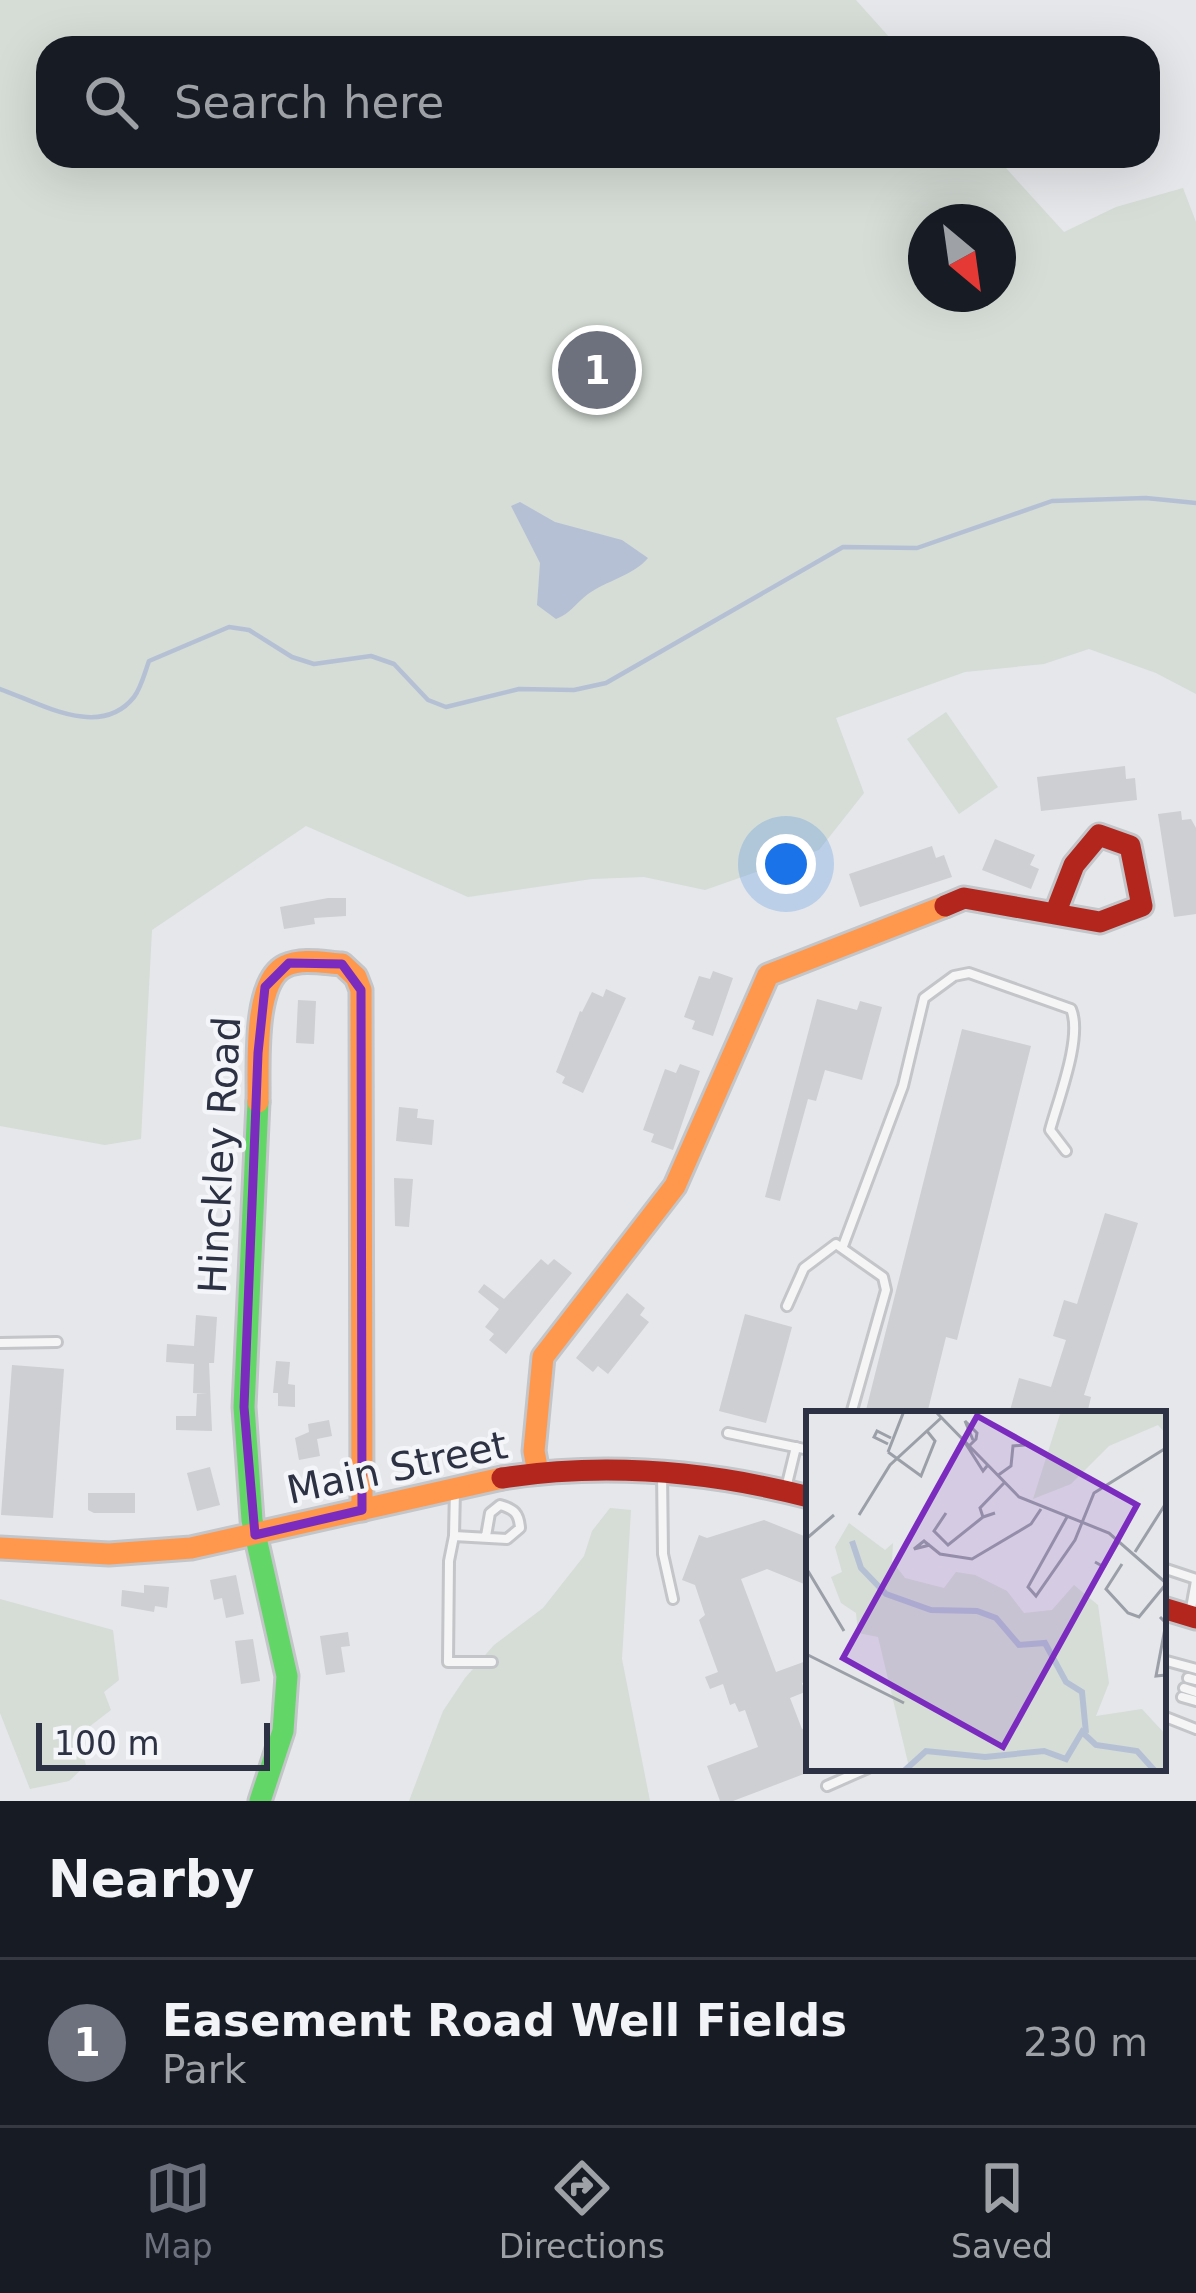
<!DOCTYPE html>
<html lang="en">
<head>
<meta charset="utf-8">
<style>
  :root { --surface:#171b24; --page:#242831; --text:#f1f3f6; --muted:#9ea1a6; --line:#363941; --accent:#6d717d }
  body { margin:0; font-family:"DejaVu Sans",sans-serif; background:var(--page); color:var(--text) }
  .compass { position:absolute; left:908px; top:204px; width:108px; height:108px; border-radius:50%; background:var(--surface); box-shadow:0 12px 48px #0002; rotate:151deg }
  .scale { position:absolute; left:36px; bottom:30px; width:234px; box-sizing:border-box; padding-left:12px; border:6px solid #2c3243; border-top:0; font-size:33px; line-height:42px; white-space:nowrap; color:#2c3243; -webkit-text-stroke:9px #f4f5f8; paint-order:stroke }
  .you { position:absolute; left:786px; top:864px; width:42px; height:42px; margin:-30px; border:9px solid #fff; border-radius:50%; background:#1a73e8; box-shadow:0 0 0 18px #1a73e833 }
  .badge { display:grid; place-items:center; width:78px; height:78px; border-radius:50%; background:var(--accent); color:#fff; font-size:39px; font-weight:700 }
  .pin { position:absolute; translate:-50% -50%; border:6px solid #fff; box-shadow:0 3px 12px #0006 }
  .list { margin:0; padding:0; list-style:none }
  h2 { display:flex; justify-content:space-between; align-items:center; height:156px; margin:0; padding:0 48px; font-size:51px }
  h2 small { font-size:39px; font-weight:400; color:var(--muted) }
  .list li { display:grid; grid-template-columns:78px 1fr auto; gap:36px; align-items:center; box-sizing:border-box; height:168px; padding:0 48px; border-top:3px solid var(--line) }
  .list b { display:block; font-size:45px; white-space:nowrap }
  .list p { margin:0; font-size:39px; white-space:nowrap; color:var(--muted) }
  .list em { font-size:39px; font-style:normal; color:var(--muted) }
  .icon { flex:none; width:66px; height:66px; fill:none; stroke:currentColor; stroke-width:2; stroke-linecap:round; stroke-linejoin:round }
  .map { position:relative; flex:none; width:1196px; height:1801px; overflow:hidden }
  .search { position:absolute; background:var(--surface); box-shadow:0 12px 48px #0002; left:36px; right:36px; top:36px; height:132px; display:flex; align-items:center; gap:30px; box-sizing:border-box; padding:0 42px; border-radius:36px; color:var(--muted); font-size:45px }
  .sheet { height:324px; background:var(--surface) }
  nav { display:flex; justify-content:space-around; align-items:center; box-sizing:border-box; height:168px; border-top:3px solid var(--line); background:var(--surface); font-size:33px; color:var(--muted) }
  nav a { display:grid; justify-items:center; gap:6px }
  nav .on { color:var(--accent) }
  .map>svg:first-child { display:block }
  .green { fill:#d5ddd6; fill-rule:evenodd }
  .water { fill:#b5c0d4 }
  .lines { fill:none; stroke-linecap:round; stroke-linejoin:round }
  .stream { stroke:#b5c0d4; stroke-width:4.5 }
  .building { fill:#cdcfd2 }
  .lane-casing { stroke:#c3c5c8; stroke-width:14 }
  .fast-casing { stroke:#c3c5c8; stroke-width:27 }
  .slow-casing { stroke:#c3c5c8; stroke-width:27 }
  .jam-casing { stroke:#c3c5c8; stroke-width:27 }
  .lane { stroke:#f5f5f6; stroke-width:8 }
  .fast { stroke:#63d668; stroke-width:21 }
  .slow { stroke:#ff974d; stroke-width:21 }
  .jam { stroke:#b3261e; stroke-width:21 }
  .marked { fill:none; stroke:#7b2cbf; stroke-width:9; stroke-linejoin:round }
  .labels { text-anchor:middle; stroke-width:9; stroke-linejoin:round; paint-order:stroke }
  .street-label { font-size:39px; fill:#2c3243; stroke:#f4f5f8 }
  .inset-river { fill:none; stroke:#b5c0d4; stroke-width:6 }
  .inset-road { fill:none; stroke:#9b9fa7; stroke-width:3 }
  .view { fill:#7b2cbf; fill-opacity:0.15; stroke:#7b2cbf; stroke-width:6 }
  .inset-edge { fill:none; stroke:#2c3243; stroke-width:6 }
</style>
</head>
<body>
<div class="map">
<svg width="1196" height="1801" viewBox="0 0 1196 1801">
  <rect width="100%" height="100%" fill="#e5e7ea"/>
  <g class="green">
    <path d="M0 0H856L899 48H48V156H995L1064 232 1116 207 1183 188 1196 222V694L1156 673 1089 649 1044 664 965 672 836 718 864 793 819 850 705 890 644 877 592 879 468 897 306 826 152 930 141 1139 105 1145 0 1126ZM926 222H998V294H926Z"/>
    <path d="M946 712 998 787 959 814 907 739Z"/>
    <path d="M610 1508 631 1510 622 1659 650 1801H409L443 1711 465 1678 494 1645 543 1608 584 1556 592 1531Z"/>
    <path d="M0 1599 113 1630 119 1680 104 1692 111 1710 77 1736 86 1765 69 1781 30 1789 0 1713Z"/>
  </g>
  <path class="water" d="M520 502 555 522 622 540 648 558C634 575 606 581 588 594 576 603 570 614 556 619L537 605 540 563 511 506Z"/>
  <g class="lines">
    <path class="stream" d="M0 689C40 703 100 740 134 697 141 688 145 672 149 661L229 627 249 630 292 657 314 664 371 656 394 664 428 700 446 707 519 689 574 690 606 683 843 547 917 548 1052 501 1146 498 1196 503"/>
  </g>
  <g class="building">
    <path d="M1125 766 1126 779 1135 778 1137 800 1041 811 1037 777Z"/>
    <path d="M1181 811 1182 820 1191 819 1196 828V914L1174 917 1158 814Z"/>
    <path d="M995 839 1035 855 1030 865 1039 869 1031 889 982 870Z"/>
    <path d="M932 846 936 858 944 855 952 877 860 907 849 874Z"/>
    <path d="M328 898H346V916L314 918 315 924 284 929 280 907Z"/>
    <path d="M713 971 733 978 713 1036 692 1029 695 1021 684 1017 699 976 710 979Z"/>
    <path d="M606 989 626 998 583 1093 562 1083 565 1077 556 1072 580 1011 582 1012 592 992 603 997Z"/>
    <path d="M817 999 857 1010 860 1001 882 1007 862 1080 825 1070 816 1101 808 1099 780 1201 765 1197Z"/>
    <path d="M298 1000 316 1001 314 1044 296 1043Z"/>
    <path d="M962 1029 1031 1046 957 1340 946 1337 927 1414H865Z"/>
    <path d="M680 1064 700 1071 673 1150 651 1142 654 1134 643 1130 665 1069 676 1073Z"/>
    <path d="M399 1107 418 1109 417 1118 434 1120 432 1145 396 1141Z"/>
    <path d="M394 1178 413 1179 409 1227 395 1226Z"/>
    <path d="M1105 1213 1138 1223 1084 1395 1091 1397 1087 1414H1009L1019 1378 1051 1387 1066 1340 1053 1336 1064 1300 1077 1304Z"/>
    <path d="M541 1259 548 1265 554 1259 572 1273 506 1354 489 1340 494 1334 485 1327 499 1309 478 1292 484 1284 504 1299Z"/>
    <path d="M627 1293 645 1308 640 1315 649 1322 608 1374 598 1366 593 1372 576 1358Z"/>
    <path d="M745 1314 792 1327 766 1423 719 1411Z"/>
    <path d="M196 1315 217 1317 214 1363H209L212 1431 176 1430V1416H196L197 1394H207L193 1393 194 1364 166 1362 167 1344 194 1346Z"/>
    <path d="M276 1361 290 1362 288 1384 295 1385V1407L278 1406V1393H273Z"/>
    <path d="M12 1365 64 1369 53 1518 1 1515Z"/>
    <path d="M329 1420 332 1436 317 1439 320 1456 299 1460 295 1438 309 1432 308 1424Z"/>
    <path d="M210 1467 220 1505 197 1511 187 1473Z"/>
    <path d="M88 1493H135V1513H94L88 1510Z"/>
    <path d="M764 1520 809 1538V1586L767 1569 741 1579 776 1672 809 1660V1680L802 1683 805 1692 790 1698 802 1729 809 1727V1772L733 1801H720L707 1766 758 1747 745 1710 739 1712 735 1703 730 1705 723 1684 710 1689 705 1677 718 1672 699 1620 705 1615 695 1585 682 1580 699 1535 707 1538Z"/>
    <path d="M236 1575 244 1614 226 1618 222 1598 214 1600 210 1580Z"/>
    <path d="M144 1585 169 1587 167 1608 155 1606 154 1612 121 1606 122 1590 144 1593Z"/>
    <path d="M348 1632 350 1646 341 1647 345 1672 326 1675 320 1636Z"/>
    <path d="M253 1639 260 1681 241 1684 235 1641Z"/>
  </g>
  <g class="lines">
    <g class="lane-casing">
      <g id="lane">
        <path d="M843 1246 903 1086 924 998 954 976 969 973 1071 1009C1083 1037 1058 1100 1050 1130L1066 1151"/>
        <path d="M787 1306 804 1268 836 1244 883 1277 886 1290 851 1414"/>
        <path d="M0 1343 57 1342"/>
        <path d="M728 1433 809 1450"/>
        <path d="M662 1472 663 1554 673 1599"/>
        <path d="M786 1488 796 1447"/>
        <path d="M455 1489 454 1536 449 1561 448 1662H492"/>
        <path d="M454 1536 507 1539 520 1528C519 1513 514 1509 500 1505L490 1513 486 1536"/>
        <path d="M1163 1568 1196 1579"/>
        <path d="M1190 1614 1196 1581"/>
        <path d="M1163 1660 1196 1669"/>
        <path d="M1188 1678 1196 1680"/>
        <path d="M1184 1688 1196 1692"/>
        <path d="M1182 1697 1196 1701"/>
        <path d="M1163 1716 1196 1729"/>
        <path d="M827 1786 868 1768"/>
      </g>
    </g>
    <g class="fast-casing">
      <path id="fast" d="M258 1102 244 1407 252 1520 287 1676 283 1731 260 1801"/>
    </g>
    <g class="slow-casing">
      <g id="slow">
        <path d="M258 1102C259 1070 252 982 285 966 302 958 324 963 342 964L356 977 361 990 362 1510"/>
        <path d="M538 1473 534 1451 543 1357 675 1186 768 975 945 906"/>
        <path d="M0 1548 109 1554 191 1548 502 1478"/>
      </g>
    </g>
    <g class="jam-casing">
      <g id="jam">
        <path d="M945 906 964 898 1100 922 1142 906 1130 846 1099 835 1074 865 1055 914"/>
        <path d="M502 1478C606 1462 708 1471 809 1497"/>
        <path d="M1163 1608 1196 1618"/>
      </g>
    </g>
    <use href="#lane" class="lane"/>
    <use href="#fast" class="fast"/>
    <use href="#slow" class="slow"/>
    <use href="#jam" class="jam"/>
  </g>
  <path class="marked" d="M289 963 342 964 361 990 362 1510 255 1535 244 1407 258 1053 265 987Z"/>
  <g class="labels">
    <g class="street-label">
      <text transform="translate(219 1155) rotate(-87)" y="14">Hinckley Road</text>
      <text transform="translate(397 1467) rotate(-12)" y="14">Main Street</text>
    </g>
  </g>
  <g transform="translate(806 1411)">
    <rect width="360" height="360" fill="#e5e7ea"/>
    <path d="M255 0H360V23L352 14 303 35 265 73 227 88ZM43 112 79 139 87 132 86 150 99 167 138 177 150 161 169 164 201 180 218 202 246 199 268 174 292 194 303 272 290 305 336 298 360 324V360H104L72 226 52 222 50 202 35 192 25 166 36 161 29 136Z" fill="#d5ddd6"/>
    <path class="inset-river" d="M46 130 55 157 80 183 125 199 171 200 190 207 213 234 239 232 260 271 276 281 280 322M98 360 120 340 179 346 238 340 260 348 276 321 290 334 331 340 349 360"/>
    <path class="inset-road" d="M129 0 213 86 303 122 360 172M158 30 177 60 181 55M82 33 68 26 71 20 85 27M163 35 170 28 171 22 159 10 167 29M82 41 115 65 129 30 121 20M82 41 98 0M191 65 205 55 207 35 219 34M140 102 128 120 142 134 177 106M189 102 177 106 174 97 198 72M53 104 84 54 135 7M261 106 222 176 230 185 269 129 288 82 360 37M0 128 28 104M124 134 108 138 118 130 134 143 166 148 225 113 235 98M329 141 360 92M289 151 298 156 312 132M316 153 300 178 322 202 333 206 360 173M2 160 38 220M354 206 360 212 350 265 360 264M0 243 98 292"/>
    <path class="view" d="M171 5 331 94 197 336 37 247Z"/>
    <rect width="360" height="360" class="inset-edge"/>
  </g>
</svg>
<svg class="compass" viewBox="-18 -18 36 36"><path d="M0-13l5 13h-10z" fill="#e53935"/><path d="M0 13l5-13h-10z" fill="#9ea1a6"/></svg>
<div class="scale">100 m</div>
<div class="you"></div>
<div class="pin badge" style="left:597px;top:370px">1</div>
<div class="search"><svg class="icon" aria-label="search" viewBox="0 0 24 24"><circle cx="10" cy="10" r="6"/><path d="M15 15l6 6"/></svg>Search here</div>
</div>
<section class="sheet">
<h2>Nearby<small></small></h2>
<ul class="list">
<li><span class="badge">1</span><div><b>Easement Road Well Fields</b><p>Park</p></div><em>230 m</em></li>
</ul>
</section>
<nav>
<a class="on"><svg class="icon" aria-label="map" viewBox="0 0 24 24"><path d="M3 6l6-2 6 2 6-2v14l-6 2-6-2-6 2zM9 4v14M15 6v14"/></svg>Map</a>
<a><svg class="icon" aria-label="directions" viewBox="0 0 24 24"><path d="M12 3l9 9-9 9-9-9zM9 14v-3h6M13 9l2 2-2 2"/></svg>Directions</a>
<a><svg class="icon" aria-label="saved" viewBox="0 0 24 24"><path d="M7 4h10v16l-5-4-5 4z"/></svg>Saved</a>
</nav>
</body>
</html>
